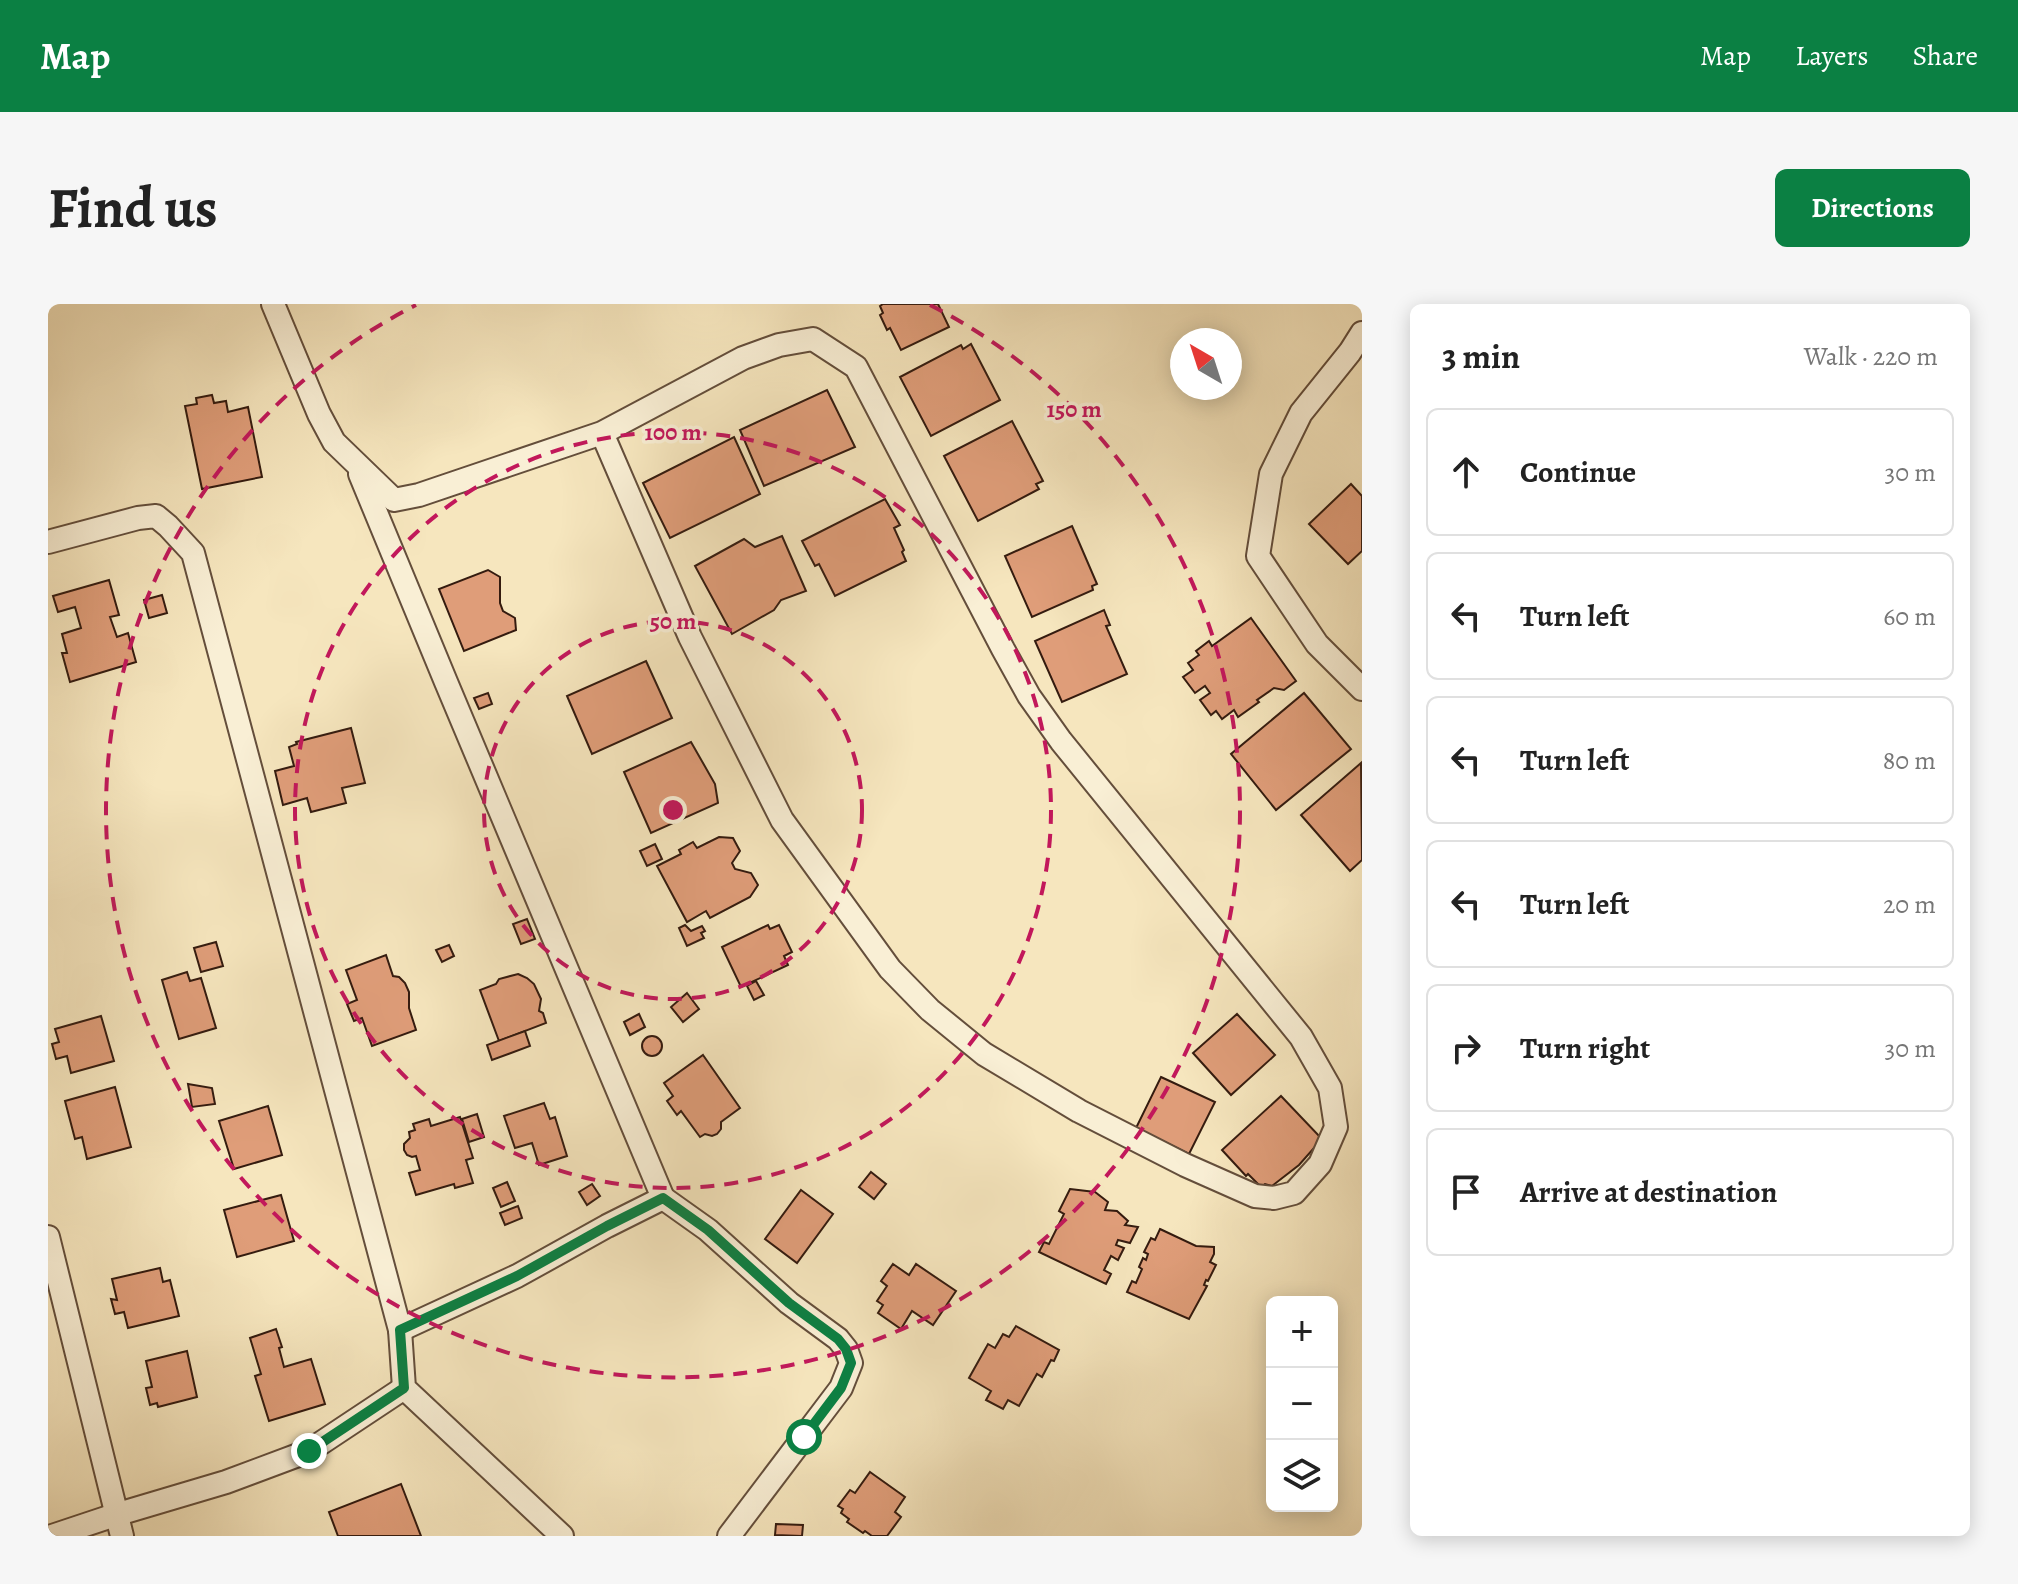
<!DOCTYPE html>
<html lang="en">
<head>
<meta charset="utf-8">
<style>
  :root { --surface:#fff; --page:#f6f6f6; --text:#222; --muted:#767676; --line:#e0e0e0; --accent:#0b8043 }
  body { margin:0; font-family:Alegreya,serif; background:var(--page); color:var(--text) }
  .controls { position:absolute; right:24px; bottom:24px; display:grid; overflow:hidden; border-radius:12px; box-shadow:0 4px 20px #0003 }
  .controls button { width:72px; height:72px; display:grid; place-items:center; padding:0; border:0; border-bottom:2px solid var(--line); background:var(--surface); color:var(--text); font:40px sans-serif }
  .compass { position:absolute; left:1122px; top:24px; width:72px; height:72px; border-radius:50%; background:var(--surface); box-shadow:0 4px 20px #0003; rotate:321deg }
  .stop { position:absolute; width:24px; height:24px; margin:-18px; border:6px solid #0b8043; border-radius:50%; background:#fff }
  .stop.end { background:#0b8043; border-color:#fff; box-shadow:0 2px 8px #0008 }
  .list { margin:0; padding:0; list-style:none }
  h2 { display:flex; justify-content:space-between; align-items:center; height:104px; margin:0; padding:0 32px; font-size:34px }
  h2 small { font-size:26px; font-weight:400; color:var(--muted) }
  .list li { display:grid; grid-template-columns:52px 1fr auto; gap:24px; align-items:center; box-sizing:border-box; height:128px; margin:0 16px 16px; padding:0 16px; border:2px solid var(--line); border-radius:12px }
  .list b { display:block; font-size:30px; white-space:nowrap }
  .list em { font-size:26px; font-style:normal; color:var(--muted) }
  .icon { flex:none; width:44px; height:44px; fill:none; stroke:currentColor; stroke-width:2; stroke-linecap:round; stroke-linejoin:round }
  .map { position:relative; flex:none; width:1314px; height:1232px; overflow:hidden; border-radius:12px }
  header { display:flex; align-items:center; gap:48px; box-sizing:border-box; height:112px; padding:0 40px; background:var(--accent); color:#fff }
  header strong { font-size:38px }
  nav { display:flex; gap:44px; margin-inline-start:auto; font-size:28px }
  .intro { display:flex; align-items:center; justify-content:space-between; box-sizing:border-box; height:192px; padding:0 48px }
  h1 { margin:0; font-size:56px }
  .button { padding:20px 36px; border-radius:12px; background:var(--accent); color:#fff; font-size:28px; font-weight:700 }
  main { display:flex; gap:48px; padding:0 48px }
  aside { flex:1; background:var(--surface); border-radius:12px; box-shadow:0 4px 20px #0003 }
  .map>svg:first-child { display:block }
  .building { fill:#df9d79; stroke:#341b0f; stroke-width:2 }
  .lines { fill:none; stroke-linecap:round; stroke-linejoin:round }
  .minor-casing { stroke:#644e3b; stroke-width:26 }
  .minor { stroke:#f9efd5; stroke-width:22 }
  .route { stroke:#0b8043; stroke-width:10 }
  .ring { fill:none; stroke:#c2185b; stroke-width:4; stroke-dasharray:14 10 }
  .centre { fill:#c2185b; stroke:#f9efd5; stroke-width:4 }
  .ring-label { font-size:24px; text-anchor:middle; font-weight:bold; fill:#c2185b; stroke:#f9efd5; stroke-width:7; stroke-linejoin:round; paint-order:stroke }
</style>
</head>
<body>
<header>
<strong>Map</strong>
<nav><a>Map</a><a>Layers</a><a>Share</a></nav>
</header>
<div class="intro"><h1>Find us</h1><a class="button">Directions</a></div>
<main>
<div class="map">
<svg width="1314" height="1232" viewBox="0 0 1314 1232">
  <rect width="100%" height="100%" fill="#f6e6be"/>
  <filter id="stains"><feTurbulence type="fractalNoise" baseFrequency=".0025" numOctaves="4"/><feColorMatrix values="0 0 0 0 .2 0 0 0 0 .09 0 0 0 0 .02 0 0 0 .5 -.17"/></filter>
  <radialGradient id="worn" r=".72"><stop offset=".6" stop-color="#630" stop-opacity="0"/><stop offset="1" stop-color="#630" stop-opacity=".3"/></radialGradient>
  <g class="building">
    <path d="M835 0H890L901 23 853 46 842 24 839 26 832 11 835 9 832 2Z"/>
    <path d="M923 40 952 96 883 132 852 73 913 41 915 45Z"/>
    <path d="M779 86 807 143 716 182 692 126Z"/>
    <path d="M164 91 166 99 178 97 180 108 200 103 214 173 154 185 137 102 149 100 148 94Z"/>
    <path d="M964 117 995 177 988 180 991 185 930 217 896 152Z"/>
    <path d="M686 133 712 190 622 234 595 179Z"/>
    <path d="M1303 180 1314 192V247L1300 260 1261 220Z"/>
    <path d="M837 195 852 221 846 224 856 246 854 248 858 257 787 292 771 260 767 262 754 237Z"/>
    <path d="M1024 222 1049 280 1044 282 1045 286 984 313 957 252Z"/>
    <path d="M734 232 758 287 733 296 726 306 684 330 647 262 696 235 707 243Z"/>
    <path d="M440 266 452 273V299L455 307 467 314 468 326 416 347 391 285Z"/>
    <path d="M61 276 71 311 62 313 69 333 80 329 88 358 22 378 14 349H19L14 330 33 324 27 303 10 308 5 292Z"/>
    <path d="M114 291 119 309 101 314 96 296Z"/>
    <path d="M1056 306 1062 321 1058 322 1079 370 1014 398 987 337Z"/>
    <path d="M1203 314 1248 377 1236 386 1226 384 1209 396 1211 398 1190 413 1186 406 1174 415 1168 407 1163 411 1152 396 1162 389 1157 382 1147 389 1135 373 1145 366 1140 359 1151 351 1148 347 1161 337 1164 342Z"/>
    <path d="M598 357 624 414 544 450 519 392Z"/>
    <path d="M440 389 444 400 431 405 426 394Z"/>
    <path d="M1256 389 1303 445 1228 506 1183 450Z"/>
    <path d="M303 424 317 479 294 484 298 499 263 508 259 494 235 501 227 467 246 462 241 443 249 440 248 438Z"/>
    <path d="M643 438 667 480 670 499 603 529 576 468Z"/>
    <path d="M1313 459 1314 556 1302 567 1253 511Z"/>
    <path d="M671 533 685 534 692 547 684 559 687 565 703 569 710 581 702 593 662 614 658 607 639 618 609 562 633 550 631 546 645 538 649 544Z"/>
    <path d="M607 540 614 555 599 562 592 547Z"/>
    <path d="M479 615 487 635 473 640 465 620Z"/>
    <path d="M637 621 643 627 654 622 657 627 653 629 656 634 639 642 631 624Z"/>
    <path d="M720 621 722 625 731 621 744 648 736 652 740 661 693 683 674 643Z"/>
    <path d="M168 638 175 662 153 668 146 644Z"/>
    <path d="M401 641 406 652 394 658 388 646Z"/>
    <path d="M338 651 345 672 351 673 357 679 361 688V704L368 726 324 742 314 714 306 717 299 700 309 696 298 666Z"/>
    <path d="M139 668 142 677 153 674 168 724 131 735 114 676Z"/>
    <path d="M470 670 479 674 486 680 493 695 491 707 495 709 498 719 451 737 432 686 448 680 451 675Z"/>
    <path d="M708 677 716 691 706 696 699 682Z"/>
    <path d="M639 689 651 705 635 718 623 703Z"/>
    <path d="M591 710 597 723 582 731 576 718Z"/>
    <path d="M1189 710 1227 751 1183 791 1145 749Z"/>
    <path d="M53 712 66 757 23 769 19 752 8 755 4 740 11 738 7 725Z"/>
    <path d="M477 727 482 742 444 756 439 741Z"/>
    <circle cx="604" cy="742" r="10"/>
    <path d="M655 751 692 804 673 818V825L669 830 664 832 657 830 652 833 633 807 629 811 619 797 625 792 616 779Z"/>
    <path d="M1113 773 1167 798 1141 850 1088 824Z"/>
    <path d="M140 780 164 784 167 800 144 803Z"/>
    <path d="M67 783 83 843 39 855 34 833 27 835 17 797Z"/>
    <path d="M1233 792 1274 835 1251 861 1224 882 1217 880 1213 883 1200 870 1198 872 1174 846Z"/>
    <path d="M496 799 502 815 507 813 519 852 491 861 484 839 467 844 456 812Z"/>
    <path d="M220 802 234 851 186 865 171 817Z"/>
    <path d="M429 810 436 833 421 838 414 815Z"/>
    <path d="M412 813 425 854 418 856 425 879 407 884 406 880 368 891 361 869 372 866 368 852 364 853 359 851 356 846V840L362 834 361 828 367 826 365 820 381 815 383 822Z"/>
    <path d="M823 868 838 880 826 895 811 883Z"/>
    <path d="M459 878 467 897 453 903 445 884Z"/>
    <path d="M544 880 552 892 539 901 531 888Z"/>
    <path d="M1022 885 1047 888 1060 898 1057 906 1069 907 1080 917 1077 921 1090 923 1082 939 1070 936 1068 941 1076 944 1070 956 1063 952 1056 966 1063 970 1058 980 991 948 996 938 1001 940 1016 910 1011 907Z"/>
    <path d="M753 886 785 910 749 959 717 935Z"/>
    <path d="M233 891 246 937 189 953 176 906Z"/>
    <path d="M470 902 474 914 457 921 452 909Z"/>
    <path d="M1112 925 1148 942 1166 943V950L1162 958 1168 961 1160 977 1158 976 1156 981 1159 982 1141 1015 1079 988 1084 977 1088 979 1094 965 1091 963 1095 954 1098 956 1100 950 1096 948 1103 934 1107 936Z"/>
    <path d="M845 960 861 971 868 960 908 987 885 1021 864 1007 853 1025 830 1009 835 1001 829 997 839 982 833 977Z"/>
    <path d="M112 964 115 978 122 976 131 1012 80 1024 76 1008 67 1010 63 995 69 996 64 975Z"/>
    <path d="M968 1022 1011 1046 1006 1057 1003 1056 994 1073 989 1070 971 1102 960 1096 955 1105 938 1096 943 1087 921 1074 940 1040 947 1044 955 1030 961 1033Z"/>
    <path d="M228 1025 234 1043 231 1044 236 1063 263 1055 277 1100 221 1117 207 1072 213 1070 202 1034Z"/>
    <path d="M139 1047 149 1093 110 1103 109 1099 102 1101 98 1084 104 1083 98 1057Z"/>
    <path d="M822 1168 857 1193 847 1208 853 1213 839 1232H824L817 1227 815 1229 799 1218 801 1215 793 1209 795 1205 790 1202 802 1186 807 1189Z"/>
    <path d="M353 1180 373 1232H290L281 1208Z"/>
    <path d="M728 1220 755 1221 754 1232 727 1231Z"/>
  </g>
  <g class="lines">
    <g class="minor-casing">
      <g id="minor">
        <path d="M225 0 271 110 286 138 346 196 371 191 554 129 695 54 731 41 765 35 808 63 955 345 981 392 1013 437 1253 733 1282 784 1288 823 1272 860 1246 889 1226 894 1207 892 1137 861 1031 807 936 750 882 706 842 665 734 516 642 333 554 129"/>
        <path d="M1314 29 1302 48 1253 109 1223 170 1210 252 1269 340 1314 385"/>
        <path d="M312 170 398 378 615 894 559 922 469 972 352 1026"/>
        <path d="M0 238 90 214 108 212 120 222 145 249 352 1026 356 1084 514 1232"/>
        <path d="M615 894 660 926 741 999 790 1035 798 1045 803 1059 793 1084 681 1232"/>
        <path d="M0 933 74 1232"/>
        <path d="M4 1232 67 1211 178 1178 261 1147 356 1084"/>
      </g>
    </g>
    <use href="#minor" class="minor"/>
  </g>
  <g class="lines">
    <path class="route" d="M261 1147 356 1084 352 1026 469 972 559 922 615 894 660 926 741 999 790 1035 798 1045 803 1059 793 1084 756 1133"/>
  </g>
  <g class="ring">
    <circle cx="625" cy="506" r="189"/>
    <circle cx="625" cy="506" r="378"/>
    <path d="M882 1A567 567 0 1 1 368 1"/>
  </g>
  <circle cx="625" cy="506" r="12" class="centre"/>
  <g class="ring-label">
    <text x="1026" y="113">150 m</text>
    <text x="625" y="136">100 m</text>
    <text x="625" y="325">50 m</text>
  </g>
  <rect width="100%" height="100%" filter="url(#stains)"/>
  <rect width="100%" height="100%" fill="url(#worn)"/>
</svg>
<div class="controls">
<button>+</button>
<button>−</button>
<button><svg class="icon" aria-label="layers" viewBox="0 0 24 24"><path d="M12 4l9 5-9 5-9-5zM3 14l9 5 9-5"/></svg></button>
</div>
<svg class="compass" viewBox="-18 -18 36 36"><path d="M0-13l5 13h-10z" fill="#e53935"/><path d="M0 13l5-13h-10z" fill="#767676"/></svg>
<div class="stop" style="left:756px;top:1133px"></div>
<div class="stop end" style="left:261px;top:1147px"></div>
</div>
<aside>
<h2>3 min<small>Walk · 220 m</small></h2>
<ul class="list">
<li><svg class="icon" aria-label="ahead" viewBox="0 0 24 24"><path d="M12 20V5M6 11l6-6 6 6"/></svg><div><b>Continue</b></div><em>30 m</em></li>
<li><svg class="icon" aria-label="left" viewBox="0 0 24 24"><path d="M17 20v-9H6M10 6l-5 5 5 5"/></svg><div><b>Turn left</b></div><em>60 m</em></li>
<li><svg class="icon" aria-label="left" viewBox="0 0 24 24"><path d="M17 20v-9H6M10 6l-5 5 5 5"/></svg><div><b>Turn left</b></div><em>80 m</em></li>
<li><svg class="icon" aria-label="left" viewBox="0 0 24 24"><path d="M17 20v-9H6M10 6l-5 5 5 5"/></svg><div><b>Turn left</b></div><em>20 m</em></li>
<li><svg class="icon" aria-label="right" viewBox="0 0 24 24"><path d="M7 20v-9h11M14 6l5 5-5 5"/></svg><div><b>Turn right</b></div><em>30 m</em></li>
<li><svg class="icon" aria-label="arrive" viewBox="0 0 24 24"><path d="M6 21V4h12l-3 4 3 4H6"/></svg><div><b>Arrive at destination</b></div></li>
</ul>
</aside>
</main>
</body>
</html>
